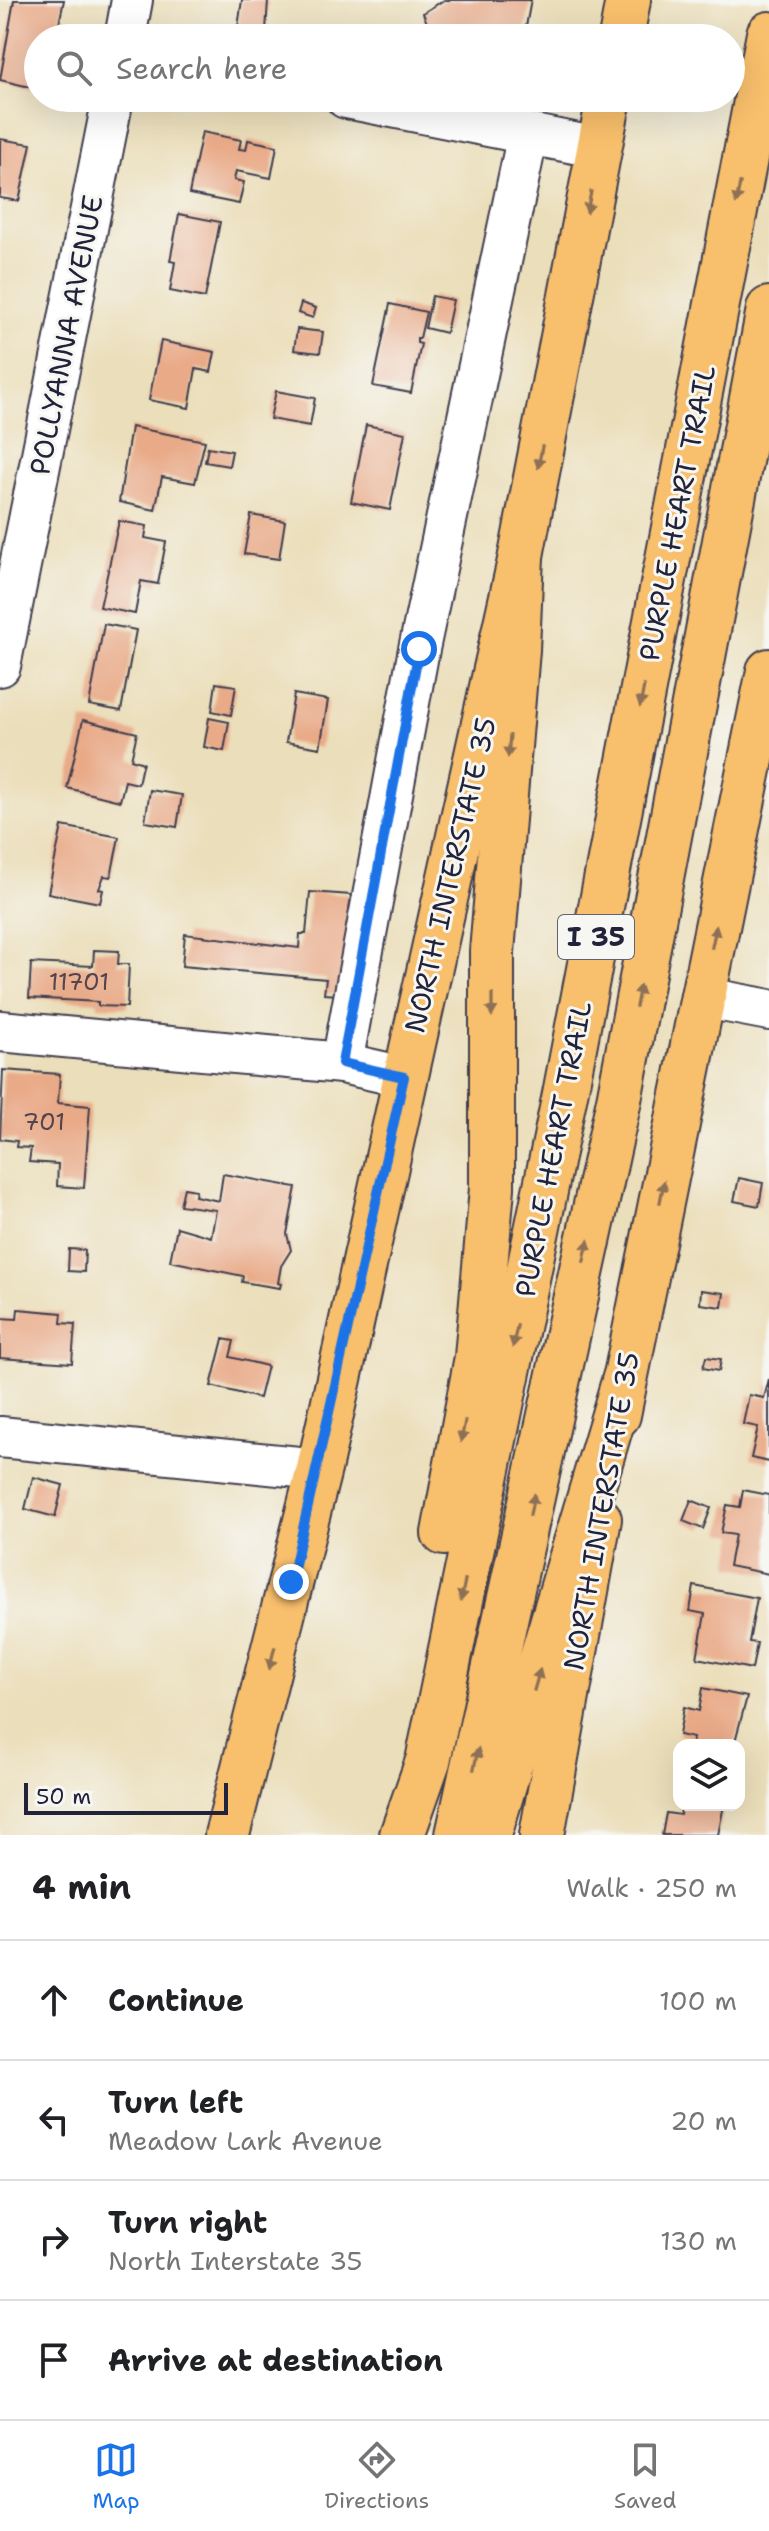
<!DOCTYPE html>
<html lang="en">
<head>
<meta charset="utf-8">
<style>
  :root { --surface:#fff; --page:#f2f2f2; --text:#202124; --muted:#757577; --line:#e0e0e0; --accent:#1a73e8 }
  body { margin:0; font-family:"Shantell Sans",sans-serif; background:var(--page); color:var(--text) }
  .controls { position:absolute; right:24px; bottom:24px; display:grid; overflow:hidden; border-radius:16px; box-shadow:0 8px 32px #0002 }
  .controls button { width:72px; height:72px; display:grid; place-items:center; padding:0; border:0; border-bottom:2px solid var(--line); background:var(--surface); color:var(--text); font:40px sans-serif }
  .scale { position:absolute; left:24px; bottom:20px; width:204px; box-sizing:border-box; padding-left:8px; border:4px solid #22223b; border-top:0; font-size:22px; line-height:28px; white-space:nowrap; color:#22223b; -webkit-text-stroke:6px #f6f6f2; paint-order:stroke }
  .stop { position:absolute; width:24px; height:24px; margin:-18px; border:6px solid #1a73e8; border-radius:50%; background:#fff }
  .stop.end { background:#1a73e8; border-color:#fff; box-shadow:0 2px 8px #0008 }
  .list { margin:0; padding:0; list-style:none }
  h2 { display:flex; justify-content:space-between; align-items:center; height:104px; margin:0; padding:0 32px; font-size:34px }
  h2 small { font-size:26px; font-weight:400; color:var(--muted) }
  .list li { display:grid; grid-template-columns:52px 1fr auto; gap:24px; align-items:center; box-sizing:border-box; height:120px; padding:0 32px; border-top:2px solid var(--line) }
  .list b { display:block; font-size:30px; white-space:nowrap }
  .list p { margin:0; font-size:26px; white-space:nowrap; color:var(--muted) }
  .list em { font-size:26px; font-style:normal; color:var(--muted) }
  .icon { flex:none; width:44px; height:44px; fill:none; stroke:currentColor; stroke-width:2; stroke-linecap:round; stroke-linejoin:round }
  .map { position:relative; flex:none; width:769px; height:1835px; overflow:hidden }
  .search { position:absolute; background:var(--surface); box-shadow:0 8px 32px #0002; left:24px; right:24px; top:24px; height:88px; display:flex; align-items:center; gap:20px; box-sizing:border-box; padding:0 28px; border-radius:44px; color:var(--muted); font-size:30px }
  .sheet { height:584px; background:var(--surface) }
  nav { display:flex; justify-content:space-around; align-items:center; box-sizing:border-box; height:112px; border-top:2px solid var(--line); background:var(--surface); font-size:22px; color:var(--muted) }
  nav a { display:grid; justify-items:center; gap:4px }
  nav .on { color:var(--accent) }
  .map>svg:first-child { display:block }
  .building { fill:#e9aa88 }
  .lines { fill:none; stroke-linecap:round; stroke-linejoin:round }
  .minor-casing { stroke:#403e4e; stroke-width:44 }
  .major-casing { stroke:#403e4e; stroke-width:48 }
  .highway-casing { stroke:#403e4e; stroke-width:48 }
  .minor { stroke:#fff; stroke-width:40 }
  .major { stroke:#f8bf6c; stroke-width:44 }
  .highway { stroke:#f8bf6c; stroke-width:44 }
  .oneway { fill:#8d7054 }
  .route { stroke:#1a73e8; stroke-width:10 }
  .labels { text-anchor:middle; stroke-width:6; stroke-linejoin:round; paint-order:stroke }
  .number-label { font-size:24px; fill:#54444e }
  .shield { fill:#f6f6f2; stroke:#626272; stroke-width:2 }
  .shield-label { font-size:26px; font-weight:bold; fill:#22223b }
  .street-label { font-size:28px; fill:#22223b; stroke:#f6f6f2 }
</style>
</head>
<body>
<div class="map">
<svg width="769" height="1835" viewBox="0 0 769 1835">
  <rect width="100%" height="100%" fill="#f6f6f2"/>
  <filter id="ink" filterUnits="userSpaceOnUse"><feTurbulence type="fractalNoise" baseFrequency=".0125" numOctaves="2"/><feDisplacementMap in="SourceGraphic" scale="16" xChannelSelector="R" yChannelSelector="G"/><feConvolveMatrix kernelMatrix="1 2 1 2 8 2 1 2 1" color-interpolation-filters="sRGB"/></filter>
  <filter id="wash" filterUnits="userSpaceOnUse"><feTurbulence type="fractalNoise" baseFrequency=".006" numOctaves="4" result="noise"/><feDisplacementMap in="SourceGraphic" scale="32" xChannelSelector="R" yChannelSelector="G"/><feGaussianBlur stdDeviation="1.8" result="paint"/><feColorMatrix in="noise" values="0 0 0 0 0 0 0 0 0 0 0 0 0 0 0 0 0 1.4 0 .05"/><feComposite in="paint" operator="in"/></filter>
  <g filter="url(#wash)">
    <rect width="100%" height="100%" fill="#ebdeba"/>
    <g id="blocks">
      <g class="building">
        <path d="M14 0H64L56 38H38V89L0 80Z"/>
        <path d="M242 0H268L266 31 238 27Z"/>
        <path d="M444 0H531L524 37 472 27 452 38H433L423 13Z"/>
        <path d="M202 132 241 140 239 149 246 150 248 140 277 146 271 178 236 171 234 180 244 182 239 204 189 194Z"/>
        <path d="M0 139 31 144 19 201 0 198Z"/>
        <path d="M179 214 220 222 205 298 170 291 175 262 170 261Z"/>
        <path d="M432 296 453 300 446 333 425 328Z"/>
        <path d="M301 303 316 308 313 318 298 313Z"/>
        <path d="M390 304 426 312 420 338H417V343L421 344 411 393 373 386Z"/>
        <path d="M297 329 323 332 320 353 294 350Z"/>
        <path d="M161 341 215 352 211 372 196 369 189 408 149 400Z"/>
        <path d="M276 391 315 398 310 426 270 419Z"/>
        <path d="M366 425 405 433 390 510 351 502Z"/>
        <path d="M131 427 205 441 195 483 162 477 155 510 119 502Z"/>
        <path d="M208 447 232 451 229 466 205 462Z"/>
        <path d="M251 515 285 521 279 559 244 554Z"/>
        <path d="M119 521 147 526 145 538 166 542 158 584 141 581 135 614 100 607Z"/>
        <path d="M104 624 136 630 121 711 89 705Z"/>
        <path d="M216 683 236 686 231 715 212 711Z"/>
        <path d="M294 694 328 700 320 748 286 742Z"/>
        <path d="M209 718 229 722 224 751 204 747Z"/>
        <path d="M83 720 137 733 131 759 143 763 141 770 138 784 125 781 120 801 67 788Z"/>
        <path d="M150 790 182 795 177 827 145 822Z"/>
        <path d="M62 826 119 837 111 877 104 876 99 889 103 890 100 903 48 893Z"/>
        <path d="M310 892 351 895 339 995 324 994 326 979 182 966 185 934 299 948 300 934H306Z"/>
        <path d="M94 950 119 951 118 964H129L127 1007 98 1006V1002L29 998 31 963 93 966Z"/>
        <path d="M3 1070 60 1074 58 1103 90 1106 84 1188 57 1186 58 1164 29 1162 31 1148 16 1147 17 1141 0 1139Z"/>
        <path d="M223 1174 296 1187 287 1234 291 1250 281 1266 278 1283 281 1284 280 1288 242 1282 243 1276 170 1261 177 1227 211 1237 216 1210 180 1205 184 1188 196 1190 195 1196 219 1201Z"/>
        <path d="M739 1178 763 1183 759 1206 734 1201Z"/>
        <path d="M69 1249 85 1250 84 1272 68 1271Z"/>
        <path d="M701 1290 724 1293 722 1307 700 1304Z"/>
        <path d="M18 1309 62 1313 61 1323 75 1324 72 1363 0 1358V1318L17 1319Z"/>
        <path d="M223 1339 234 1341 230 1357 267 1366 259 1398 211 1386Z"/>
        <path d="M706 1357 721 1359 719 1371 703 1368Z"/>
        <path d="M769 1379V1462L751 1458 758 1427 743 1424 749 1395 764 1398Z"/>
        <path d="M33 1477 63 1485 55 1517 25 1509Z"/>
        <path d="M743 1490 769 1495V1574L729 1566 735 1535 721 1533 727 1505 740 1507Z"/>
        <path d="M691 1500 711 1508 703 1529 683 1521Z"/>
        <path d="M694 1586 757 1598 749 1642 757 1643 752 1669 697 1658 705 1614 690 1611Z"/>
        <path d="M703 1688 747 1697 734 1745H692L693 1738 679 1735 684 1707 699 1711Z"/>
        <path d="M682 1805H724L718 1835H662L666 1813 680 1815Z"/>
      </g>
    </g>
  </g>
  <g filter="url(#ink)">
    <use href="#blocks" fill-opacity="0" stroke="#403e4e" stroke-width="2"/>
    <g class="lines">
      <g class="minor-casing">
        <g id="minor">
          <path d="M125 38 132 0"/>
          <path d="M346 98 599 148"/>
          <path d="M0 666 113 98"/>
          <path d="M701 997 769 1010"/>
          <path d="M0 1031 342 1063 404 1077"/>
          <path d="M342 1063 419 649 528 134"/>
          <path d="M0 1437 319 1469"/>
        </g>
      </g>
      <g class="major-casing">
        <g id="major">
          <path d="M621 38 628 0"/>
          <path d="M618 1415 769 671"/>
          <path d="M227 1835 319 1469 521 556 609 98"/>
          <path d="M542 1835 599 1519"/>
        </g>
      </g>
      <g class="highway-casing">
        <g id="highway">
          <path d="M444 1533 477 1357 492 1188V952L517 650 521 556"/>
          <path d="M402 1835 428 1761 565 1094 769 34"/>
          <path d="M458 1835 619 1100 769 309"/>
          <path d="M489 1835 625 1378"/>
        </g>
      </g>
      <use href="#minor" class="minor"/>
      <use href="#major" class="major"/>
      <use href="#highway" class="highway"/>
    </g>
    <defs><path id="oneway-solid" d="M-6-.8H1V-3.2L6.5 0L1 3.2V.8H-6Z" transform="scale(2)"/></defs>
    <g class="oneway">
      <use href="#oneway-solid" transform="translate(738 193) rotate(101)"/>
      <use href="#oneway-solid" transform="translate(589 202) rotate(101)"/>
      <use href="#oneway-solid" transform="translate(540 457) rotate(101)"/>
      <use href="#oneway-solid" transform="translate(642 696) rotate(101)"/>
      <use href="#oneway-solid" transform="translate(509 746) rotate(95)"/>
      <use href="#oneway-solid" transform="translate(714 937) rotate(-78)"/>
      <use href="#oneway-solid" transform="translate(638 996) rotate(-79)"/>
      <use href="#oneway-solid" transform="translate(492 1005) rotate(90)"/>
      <use href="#oneway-solid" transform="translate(662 1192) rotate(-79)"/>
      <use href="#oneway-solid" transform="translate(586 1251) rotate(-78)"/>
      <use href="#oneway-solid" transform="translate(515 1336) rotate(102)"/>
      <use href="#oneway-solid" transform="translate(463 1431) rotate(101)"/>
      <use href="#oneway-solid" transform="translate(532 1505) rotate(-78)"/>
      <use href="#oneway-solid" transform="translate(463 1590) rotate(102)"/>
      <use href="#oneway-solid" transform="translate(272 1658) rotate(104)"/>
      <use href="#oneway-solid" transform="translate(537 1680) rotate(-74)"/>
      <use href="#oneway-solid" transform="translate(476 1759) rotate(-78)"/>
    </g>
  </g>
  <g class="lines" filter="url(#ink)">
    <path class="route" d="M291 1582 404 1077 342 1063 419 649"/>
  </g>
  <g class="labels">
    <g class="number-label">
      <text x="79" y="990">11701</text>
      <text x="44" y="1130">701</text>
    </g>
    <rect class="shield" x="558" y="915" width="76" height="44" rx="6"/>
    <g class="shield-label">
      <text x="596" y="946">I 35</text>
    </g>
    <g class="street-label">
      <text transform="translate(66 335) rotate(-79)" y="10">POLLYANNA AVENUE</text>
      <text transform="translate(677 513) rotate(-79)" y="10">PURPLE HEART TRAIL</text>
      <text transform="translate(450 875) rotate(-77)" y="10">NORTH INTERSTATE 35</text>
      <text transform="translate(553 1149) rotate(-79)" y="10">PURPLE HEART TRAIL</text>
      <text transform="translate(601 1511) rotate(-80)" y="10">NORTH INTERSTATE 35</text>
    </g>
  </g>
</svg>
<div class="controls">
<button><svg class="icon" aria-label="layers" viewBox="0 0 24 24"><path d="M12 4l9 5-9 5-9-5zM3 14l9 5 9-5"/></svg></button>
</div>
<div class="scale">50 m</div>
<div class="stop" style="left:419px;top:649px"></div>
<div class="stop end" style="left:291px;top:1582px"></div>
<div class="search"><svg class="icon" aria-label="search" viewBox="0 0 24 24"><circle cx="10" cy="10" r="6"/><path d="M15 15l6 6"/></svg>Search here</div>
</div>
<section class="sheet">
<h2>4 min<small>Walk · 250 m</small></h2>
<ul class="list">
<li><svg class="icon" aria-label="ahead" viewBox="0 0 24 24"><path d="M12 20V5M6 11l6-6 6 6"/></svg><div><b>Continue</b></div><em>100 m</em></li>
<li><svg class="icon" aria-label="left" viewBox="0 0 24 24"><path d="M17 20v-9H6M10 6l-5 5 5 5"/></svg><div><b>Turn left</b><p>Meadow Lark Avenue</p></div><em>20 m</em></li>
<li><svg class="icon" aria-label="right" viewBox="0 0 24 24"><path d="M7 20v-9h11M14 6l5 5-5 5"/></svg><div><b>Turn right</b><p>North Interstate 35</p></div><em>130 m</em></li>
<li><svg class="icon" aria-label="arrive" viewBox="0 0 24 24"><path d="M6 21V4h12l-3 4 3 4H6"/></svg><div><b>Arrive at destination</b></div></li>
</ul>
</section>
<nav>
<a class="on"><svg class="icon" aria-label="map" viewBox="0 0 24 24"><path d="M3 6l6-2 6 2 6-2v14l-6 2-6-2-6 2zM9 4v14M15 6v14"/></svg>Map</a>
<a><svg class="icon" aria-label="directions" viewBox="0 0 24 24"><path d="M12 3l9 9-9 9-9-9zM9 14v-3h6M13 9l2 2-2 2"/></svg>Directions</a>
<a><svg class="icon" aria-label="saved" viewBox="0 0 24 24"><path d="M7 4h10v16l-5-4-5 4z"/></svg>Saved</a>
</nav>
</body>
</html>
